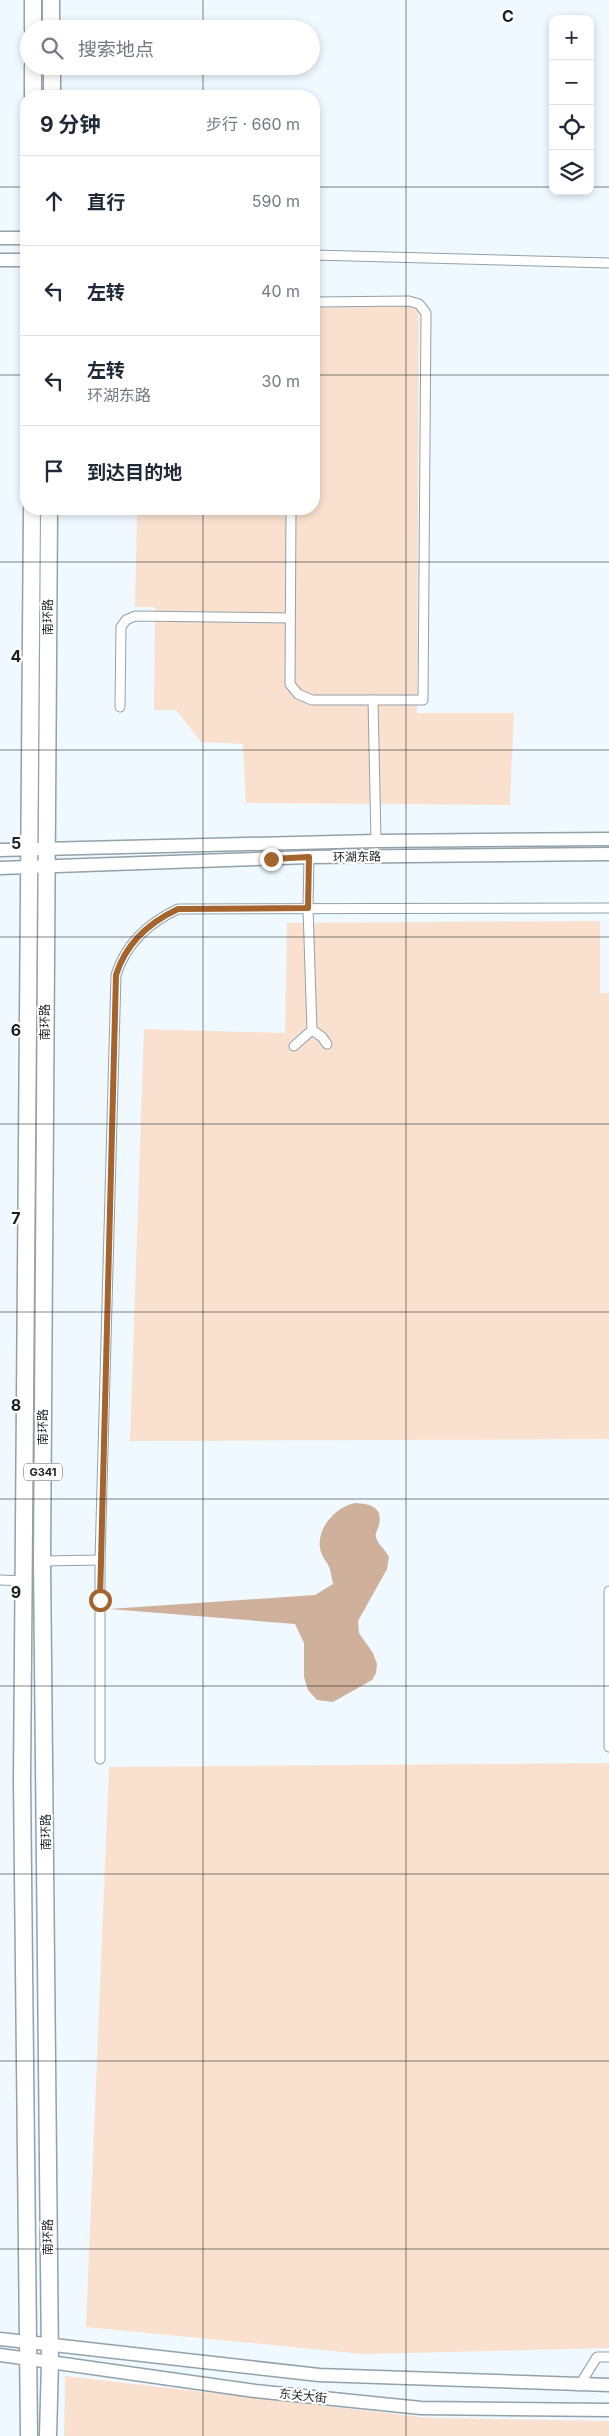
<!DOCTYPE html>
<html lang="zh">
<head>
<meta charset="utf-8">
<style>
  :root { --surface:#fff; --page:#f2f2f3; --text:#1f2937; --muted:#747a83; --line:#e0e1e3 }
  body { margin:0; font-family:Inter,"Noto Sans SC",sans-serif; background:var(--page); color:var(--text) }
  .controls { position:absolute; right:15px; top:15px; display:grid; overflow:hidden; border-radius:10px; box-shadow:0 2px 8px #0003 }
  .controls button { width:45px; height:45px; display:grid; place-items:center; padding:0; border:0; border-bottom:1px solid var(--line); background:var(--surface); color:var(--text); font:25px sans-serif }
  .stop { position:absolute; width:15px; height:15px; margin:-11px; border:4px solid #a5642e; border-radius:50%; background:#fff }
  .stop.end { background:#a5642e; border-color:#fff; box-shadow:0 1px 5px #0008 }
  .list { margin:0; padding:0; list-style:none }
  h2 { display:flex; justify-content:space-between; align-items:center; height:65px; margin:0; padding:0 20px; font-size:21px }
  h2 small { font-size:16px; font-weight:400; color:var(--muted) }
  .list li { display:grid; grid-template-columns:32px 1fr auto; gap:15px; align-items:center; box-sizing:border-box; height:90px; padding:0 20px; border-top:1px solid var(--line) }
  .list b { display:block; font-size:19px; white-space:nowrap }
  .list p { margin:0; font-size:16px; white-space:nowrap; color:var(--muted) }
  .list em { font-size:16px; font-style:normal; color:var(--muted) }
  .icon { flex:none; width:28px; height:28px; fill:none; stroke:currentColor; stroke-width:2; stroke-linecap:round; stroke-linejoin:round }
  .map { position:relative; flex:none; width:609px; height:2436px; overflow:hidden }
  .search { position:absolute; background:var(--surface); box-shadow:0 2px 8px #0003; left:20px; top:20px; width:300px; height:55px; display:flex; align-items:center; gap:12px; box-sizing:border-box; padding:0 18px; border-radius:28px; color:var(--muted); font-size:19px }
  .panel { position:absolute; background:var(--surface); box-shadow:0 2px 8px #0003; left:20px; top:90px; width:300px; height:425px; border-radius:20px }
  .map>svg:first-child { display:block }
  .green { fill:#fae1cf }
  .water { fill:#cfb09b }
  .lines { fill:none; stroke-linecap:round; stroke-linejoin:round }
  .street-casing { stroke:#92a1aa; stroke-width:11 }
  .secondary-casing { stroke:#92a1aa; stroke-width:15 }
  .highway-casing { stroke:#92a1aa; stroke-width:19 }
  .street { stroke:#fff; stroke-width:9 }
  .secondary { stroke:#fff; stroke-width:12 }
  .highway { stroke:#fff; stroke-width:16 }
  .route { stroke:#a5642e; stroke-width:6 }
  .grid { fill:none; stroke:#1a2024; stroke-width:1; stroke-opacity:0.55 }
  .labels { text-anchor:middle; stroke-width:4.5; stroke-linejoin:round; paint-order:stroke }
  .shield { fill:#fff; stroke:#5f6366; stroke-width:1 }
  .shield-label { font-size:11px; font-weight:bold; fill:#1a2024 }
  .street-label { font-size:12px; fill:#1a2024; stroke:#fff }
  .grid-label { font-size:16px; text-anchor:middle; font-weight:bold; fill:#1a2024; stroke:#fff; stroke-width:4.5; stroke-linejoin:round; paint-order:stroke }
</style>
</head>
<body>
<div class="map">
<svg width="609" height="2436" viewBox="0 0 609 2436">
  <rect width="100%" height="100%" fill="#eff9ff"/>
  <g class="green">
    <path d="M314 303 419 304 417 713H514L510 805 246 803 243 744 201 742 176 710H154L155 607H135L137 509H314Z"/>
    <path d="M600 921V993H609V1439L130 1441 144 1029 285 1033 287 923Z"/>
    <path d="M609 1763V2348L364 2354 86 2327 109 1767Z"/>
    <path d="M65 2376 430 2418 609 2421V2436H64Z"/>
  </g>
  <path class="water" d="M355 1503C371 1504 383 1507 379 1525 378 1530 375 1532 376 1537 378 1545 385 1549 389 1557L387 1569 358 1621 359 1633 373 1653 377 1664 376 1673 372 1680 333 1702 317 1700 308 1690 304 1677V1643L295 1624 109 1609 315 1595 333 1584C332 1579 331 1574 330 1569 327 1561 321 1557 320 1548 317 1527 336 1507 355 1503Z"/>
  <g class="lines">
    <g class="street-casing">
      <g id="street">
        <path d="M314 255 609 263"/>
        <path d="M291 509 290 684 298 694 312 700H423L426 313 419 304 409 301 314 302"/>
        <path d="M373 700 376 841"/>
        <path d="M120 707 121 627 126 620 135 616 290 618"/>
        <path d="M312 1030 322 1037 327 1044"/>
        <path d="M294 1046 312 1030 308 908 309 857"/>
        <path d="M42 1561 100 1560"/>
        <path d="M0 1580 25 1581"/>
        <path d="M609 1591V1747"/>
        <path d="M100 1759V1560L116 975C126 943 148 923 178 909L609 908"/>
        <path d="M579 2386 597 2357H609"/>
      </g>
    </g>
    <g class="secondary-casing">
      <g id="secondary">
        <path d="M0 238H26"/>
        <path d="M0 260H26"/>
        <path d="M0 850 376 841 609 839"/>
        <path d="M0 868 309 857 609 854"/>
        <path d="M0 2339 319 2375 609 2385"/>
        <path d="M0 2355 255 2391 421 2408 609 2410"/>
      </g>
    </g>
    <g class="highway-casing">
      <g id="highway">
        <path d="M51 0V29"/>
        <path d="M33 29V0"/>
        <path d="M52 66V96"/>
        <path d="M33 96V66"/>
        <path d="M29 2436 22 1781 32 509"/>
        <path d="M48 2436 50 2362 42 1561 49 509"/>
      </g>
    </g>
    <use href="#street" class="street"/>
    <use href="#secondary" class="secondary"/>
    <use href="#highway" class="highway"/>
  </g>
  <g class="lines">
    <path class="route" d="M100 1600 116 975C126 943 148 923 178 909L308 908 309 857 271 859"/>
  </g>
  <path class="grid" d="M203 0V29M406 0V2436M203 66V96M0 187H26M314 187H553M590 187H609M0 375H26M314 375H609M203 509V2436M0 562H609M0 750H609M0 937H609M0 1124H609M0 1312H609M0 1499H609M0 1686H609M0 1874H609M0 2061H609M0 2249H609"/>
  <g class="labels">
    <rect class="shield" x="24" y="1463.5" width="38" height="17" rx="4"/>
    <g class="shield-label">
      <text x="43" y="1476">G341</text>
    </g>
    <g class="street-label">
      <text transform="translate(48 617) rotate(-90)" y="4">南环路</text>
      <text transform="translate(357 857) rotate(-1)" y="4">环湖东路</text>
      <text transform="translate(45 1022) rotate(-90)" y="4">南环路</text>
      <text transform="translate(43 1427) rotate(-90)" y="4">南环路</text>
      <text transform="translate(46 1832) rotate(-90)" y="4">南环路</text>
      <text transform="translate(48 2237) rotate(-90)" y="4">南环路</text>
      <text transform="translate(303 2396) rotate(6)" y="4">东关大街</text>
    </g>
  </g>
  <g class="grid-label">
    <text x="508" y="22">C</text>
    <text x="16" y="662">4</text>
    <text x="16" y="849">5</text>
    <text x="16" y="1036">6</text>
    <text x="16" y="1224">7</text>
    <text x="16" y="1411">8</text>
    <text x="16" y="1598">9</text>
  </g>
</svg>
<div class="controls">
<button>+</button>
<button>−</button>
<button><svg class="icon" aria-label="locate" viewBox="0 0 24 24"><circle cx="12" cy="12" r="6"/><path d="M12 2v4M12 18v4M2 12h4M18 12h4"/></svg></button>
<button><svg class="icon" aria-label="layers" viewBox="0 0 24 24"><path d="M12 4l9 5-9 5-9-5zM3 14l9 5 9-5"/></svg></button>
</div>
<div class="stop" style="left:100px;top:1600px"></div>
<div class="stop end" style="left:271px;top:859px"></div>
<div class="search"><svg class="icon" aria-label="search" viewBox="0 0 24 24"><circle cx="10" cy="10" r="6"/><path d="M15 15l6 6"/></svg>搜索地点</div>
<section class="panel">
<h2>9 分钟<small>步行 · 660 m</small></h2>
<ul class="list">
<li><svg class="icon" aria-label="ahead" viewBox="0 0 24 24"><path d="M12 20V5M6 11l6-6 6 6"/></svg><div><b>直行</b></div><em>590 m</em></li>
<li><svg class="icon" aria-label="left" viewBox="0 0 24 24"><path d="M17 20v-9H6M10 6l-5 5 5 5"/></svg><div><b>左转</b></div><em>40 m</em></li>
<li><svg class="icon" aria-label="left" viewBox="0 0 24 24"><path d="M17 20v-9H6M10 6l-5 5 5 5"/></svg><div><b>左转</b><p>环湖东路</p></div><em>30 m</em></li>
<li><svg class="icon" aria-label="arrive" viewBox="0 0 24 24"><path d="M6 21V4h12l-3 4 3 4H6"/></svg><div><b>到达目的地</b></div></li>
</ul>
</section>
</div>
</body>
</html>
